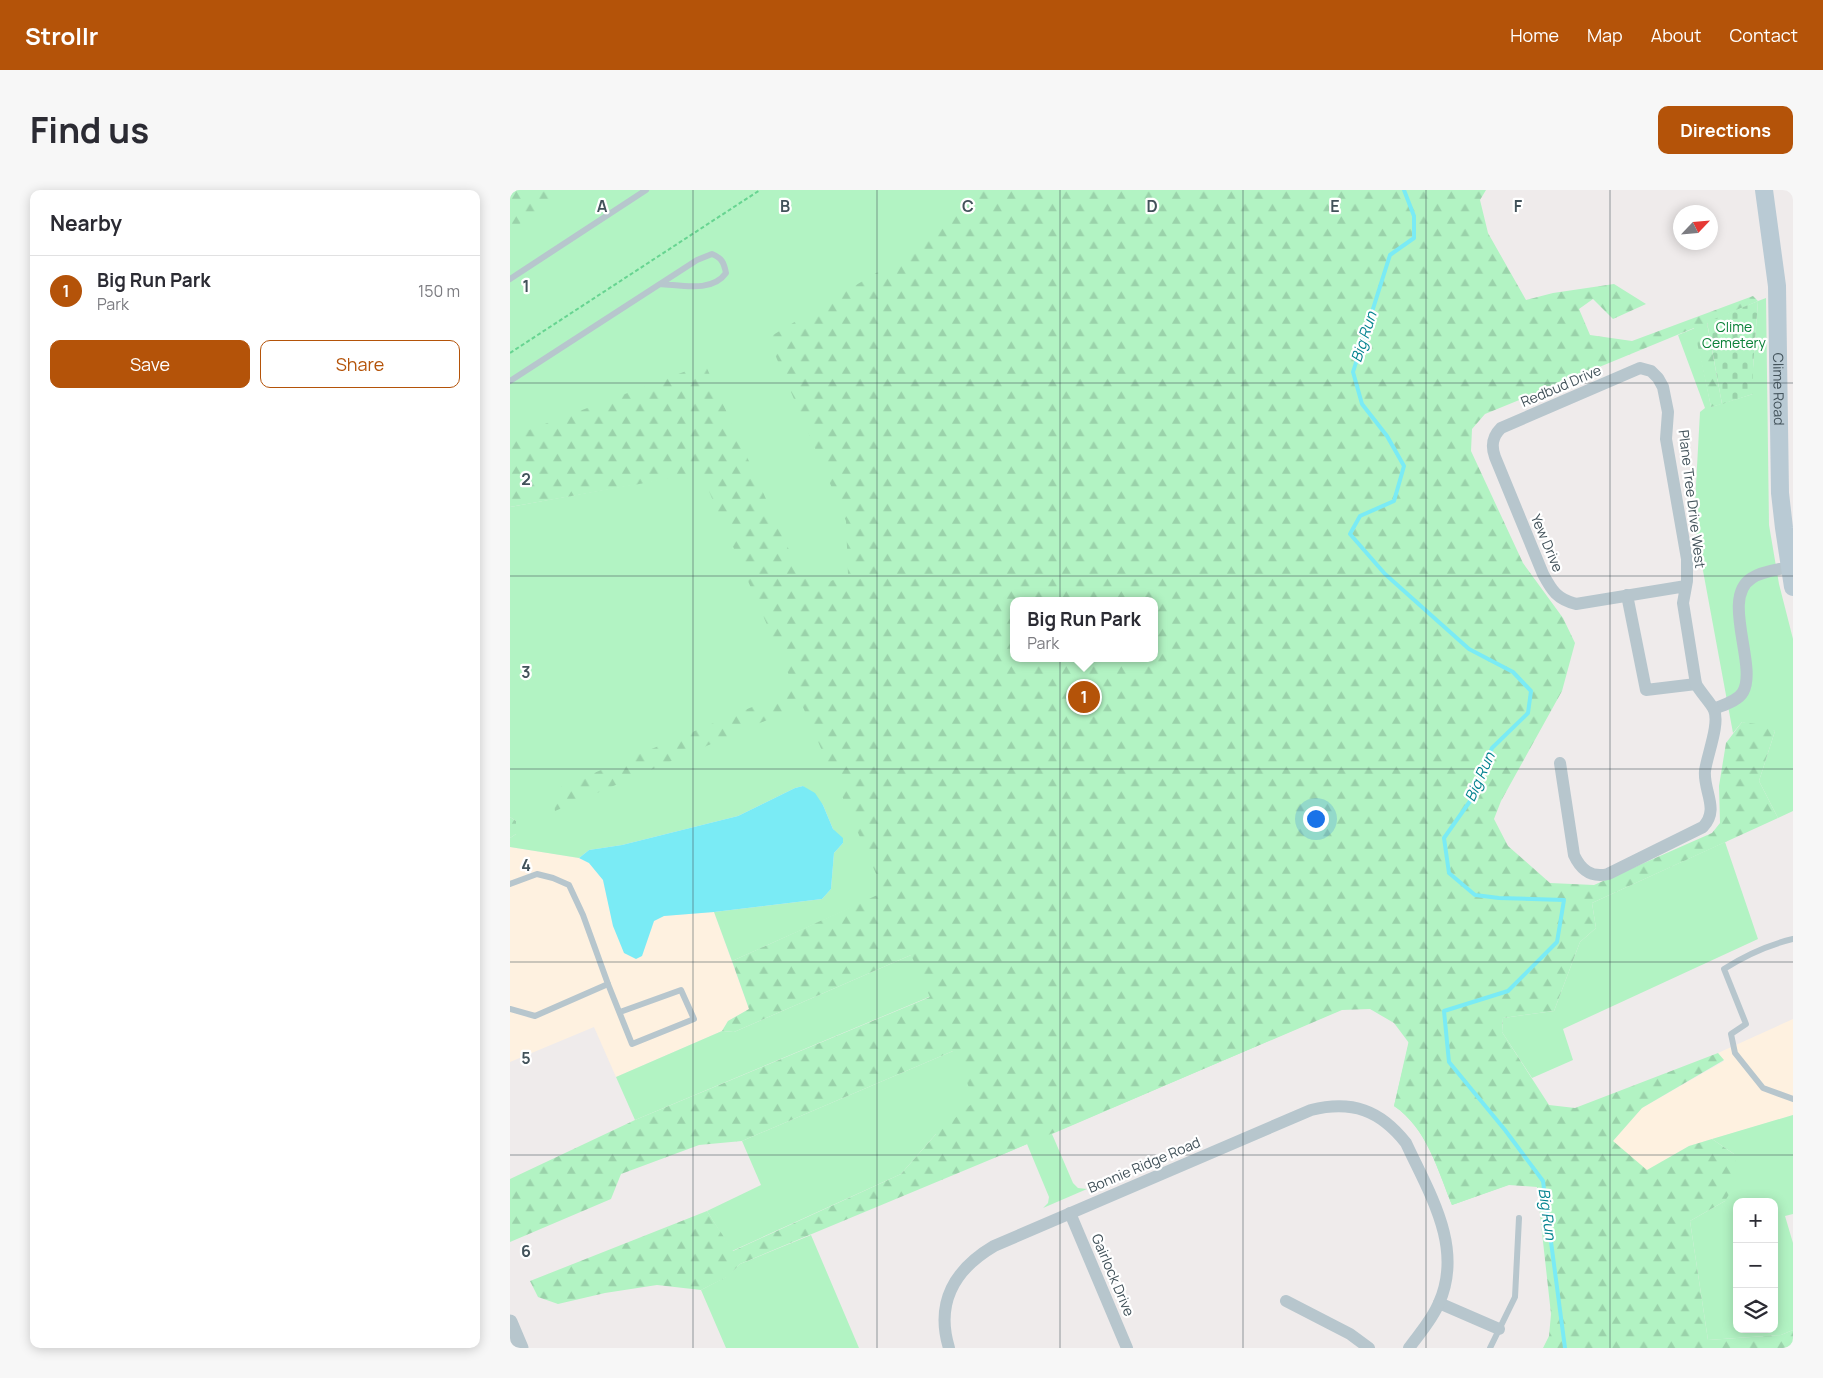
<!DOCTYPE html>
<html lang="en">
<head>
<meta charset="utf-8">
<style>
  :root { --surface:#fff; --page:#f7f7f7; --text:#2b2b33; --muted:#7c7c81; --line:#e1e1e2; --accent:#b45309 }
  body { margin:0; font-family:Manrope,sans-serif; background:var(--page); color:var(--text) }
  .controls { position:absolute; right:15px; bottom:15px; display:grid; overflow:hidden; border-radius:10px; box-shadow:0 2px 12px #0003 }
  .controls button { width:45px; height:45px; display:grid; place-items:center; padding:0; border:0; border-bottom:1px solid var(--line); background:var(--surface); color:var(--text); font:25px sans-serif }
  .compass { position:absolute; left:1163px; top:15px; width:45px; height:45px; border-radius:50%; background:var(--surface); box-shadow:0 2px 12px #0003; rotate:64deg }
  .you { position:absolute; left:805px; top:628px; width:18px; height:18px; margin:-12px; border:4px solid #fff; border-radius:50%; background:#1a73e8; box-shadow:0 0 0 8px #1a73e833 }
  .badge { display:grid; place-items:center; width:32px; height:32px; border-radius:50%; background:var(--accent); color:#fff; font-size:16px; font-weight:700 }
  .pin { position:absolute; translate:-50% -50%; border:2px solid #fff; box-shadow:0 1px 5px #0006 }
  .popup { position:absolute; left:500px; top:407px; width:148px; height:65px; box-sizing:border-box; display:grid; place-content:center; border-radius:10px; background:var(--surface); filter:drop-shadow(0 1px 4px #0005); font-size:16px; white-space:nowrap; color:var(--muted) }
  .popup b { font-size:19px; color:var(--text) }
  .popup::after { content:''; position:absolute; left:50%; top:100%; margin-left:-10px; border:10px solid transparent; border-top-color:var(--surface) }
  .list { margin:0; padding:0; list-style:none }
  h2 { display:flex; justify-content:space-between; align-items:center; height:65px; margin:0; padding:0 20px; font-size:21px }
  h2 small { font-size:16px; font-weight:400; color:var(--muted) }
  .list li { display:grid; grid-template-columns:32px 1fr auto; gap:15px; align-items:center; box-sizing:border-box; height:70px; padding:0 20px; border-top:1px solid var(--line) }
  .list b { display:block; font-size:19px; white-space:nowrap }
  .list p { margin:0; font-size:16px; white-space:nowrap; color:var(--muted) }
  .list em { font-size:16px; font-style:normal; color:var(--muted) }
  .actions { display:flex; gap:10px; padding:15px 20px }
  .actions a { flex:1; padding:11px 0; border:1px solid var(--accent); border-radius:10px; text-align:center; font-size:18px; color:var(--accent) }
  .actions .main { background:var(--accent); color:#fff }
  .icon { flex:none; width:28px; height:28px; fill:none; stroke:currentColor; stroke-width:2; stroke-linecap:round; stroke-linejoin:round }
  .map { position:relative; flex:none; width:1283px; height:1158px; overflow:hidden; border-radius:10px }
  header { display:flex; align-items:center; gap:30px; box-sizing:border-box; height:70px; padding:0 25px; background:var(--accent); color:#fff }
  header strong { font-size:24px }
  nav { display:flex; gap:28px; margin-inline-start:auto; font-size:18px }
  .intro { display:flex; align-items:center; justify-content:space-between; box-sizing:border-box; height:120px; padding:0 30px }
  h1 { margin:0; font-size:35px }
  .button { padding:12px 22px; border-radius:10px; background:var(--accent); color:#fff; font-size:18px; font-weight:700 }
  main { display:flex; gap:30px; padding:0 30px }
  aside { flex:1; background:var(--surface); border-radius:10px; box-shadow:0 2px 12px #0003 }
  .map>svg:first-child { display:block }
  .commercial { fill:#fef1e0 }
  .green { fill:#b2f3c3; fill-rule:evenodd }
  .forest { fill:url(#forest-firs); fill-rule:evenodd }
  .cemetery { fill:url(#cemetery-stones) }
  .water { fill:#7aebf5 }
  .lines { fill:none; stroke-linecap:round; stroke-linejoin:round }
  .stream { stroke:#7aebf5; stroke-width:4 }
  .path { stroke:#67d491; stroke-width:2; stroke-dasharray:4 2.5; stroke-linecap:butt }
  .service { stroke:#b7c6cd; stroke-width:6 }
  .minor { stroke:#b7c6cd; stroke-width:12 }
  .tertiary { stroke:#b7c6cd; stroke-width:15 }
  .secondary { stroke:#b9cad4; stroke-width:18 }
  .grid { fill:none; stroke:#42525a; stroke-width:1; stroke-opacity:0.55 }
  .labels { text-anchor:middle; stroke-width:4.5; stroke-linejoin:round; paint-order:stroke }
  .park-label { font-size:14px; fill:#0c8239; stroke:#fff }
  .street-label { font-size:14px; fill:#42525a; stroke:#fff }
  .water-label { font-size:15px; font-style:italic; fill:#03838f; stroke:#fff }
  .grid-label { font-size:16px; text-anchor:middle; font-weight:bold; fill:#42525a; stroke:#fff; stroke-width:4.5; stroke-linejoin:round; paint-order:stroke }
</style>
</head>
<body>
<header>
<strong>Strollr</strong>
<nav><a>Home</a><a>Map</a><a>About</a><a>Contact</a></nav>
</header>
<div class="intro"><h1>Find us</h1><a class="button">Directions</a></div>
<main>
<aside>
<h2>Nearby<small></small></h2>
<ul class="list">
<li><span class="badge">1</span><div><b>Big Run Park</b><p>Park</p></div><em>150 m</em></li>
</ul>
<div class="actions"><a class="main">Save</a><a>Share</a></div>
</aside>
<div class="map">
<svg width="1283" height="1158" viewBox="0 0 1283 1158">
  <defs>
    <pattern id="forest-firs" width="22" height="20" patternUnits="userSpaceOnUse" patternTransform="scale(1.25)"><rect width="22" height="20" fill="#b2f3c3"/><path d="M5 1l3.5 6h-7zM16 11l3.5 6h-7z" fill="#9ad2aa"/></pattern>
    <pattern id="cemetery-stones" width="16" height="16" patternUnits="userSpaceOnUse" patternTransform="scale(1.25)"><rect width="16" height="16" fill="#b2f3c3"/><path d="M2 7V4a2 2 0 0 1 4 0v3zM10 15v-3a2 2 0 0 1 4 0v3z" fill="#9ad2aa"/></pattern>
  </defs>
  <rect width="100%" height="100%" fill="#efebeb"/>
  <g class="commercial">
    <path d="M0 657 69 668 79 673 93 690 103 736 132 766 144 731 153 726 204 722 239 819 218 831 212 841 106 887 84 837 0 872Z"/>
    <path d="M1283 829V925L1179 956 1137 981 1103 951 1132 918 1214 871 1208 863Z"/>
  </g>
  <g class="green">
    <path d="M0 0H909L776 306 961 879 1048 977 942 1015C928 981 917 938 884 916L914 784 542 944 563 993 568 998 577 999 533 1018 538 1013 539 1007 517 954 489 966 426 944 391 984 222 1061 197 1021 251 995 232 951 443 861 419 807 125 930 106 887 212 841 224 842 401 765 374 703 222 771 204 722 312 709 321 699 324 663 333 653 323 639 313 615 293 596 285 598 228 626 112 655 79 660 69 668 0 657V648L6 644V631L0 627V317L191 282 0 256ZM504 411H644V468H504Z"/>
    <path d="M1256 108 1259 335 1269 394 1283 449V621L1268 628 1249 591 1265 541 1232 532 1223 543 1184 332 1190 222 1195 218 1168 145 1185 138 1201 217 1243 204V178L1248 111Z"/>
    <path d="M1215 652 1248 749 1053 839 1063 870 1022 888 992 842 993 828 1044 821 1070 752 1086 738 1082 713Z"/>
    <path d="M1283 925V1024L1275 1026 1283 1053V1140L1271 1145 1198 1150 1180 1031 1215 1011 1224 964 1202 949ZM1227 1012H1264V1139H1227Z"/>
    <path d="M301 1045 349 1158H216L191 1100 216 1087 230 1074Z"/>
  </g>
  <g class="forest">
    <path d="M0 0H56L0 41Z"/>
    <path d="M459 0H976L970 10 978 43 1016 110 1043 103 1104 94 1136 114 1103 129 1083 109 1069 119 1080 145 1122 151 1243 106 1248 111 1197 133 1212 214 1201 217 1184 138 975 224 962 239 961 261 1013 373 1053 428 1065 453 1052 501 991 611 984 629 998 656 1040 693 1084 695 1202 643 1210 633 1209 596 1216 553 1232 532 1253 535 1265 541 1249 591 1268 628 1082 713 1086 738 1070 752 1044 821 993 828 992 842 1039 915 1065 918 1208 863 1214 870 1132 918 1103 951 1137 980 1179 956 1202 949 1224 964 1229 988 1215 1011 1180 1031 1198 1150 1271 1145 1283 1140V1158H1033L1039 1146 1041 1124 1027 997 999 995 942 1015C928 981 917 938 884 916L899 853 884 833 860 819 832 820 489 966 230 1074 217 1087 191 1100 147 1095 95 1103 48 1114 28 1107 20 1091 197 1021 223 1061 391 984 426 944 465 911 443 861 232 951 189 955 111 984 101 1009 0 1052V989L125 930 420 807 401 765 224 842 212 841 218 831 239 819 222 771 374 702 292 515 45 621 41 601 285 499 191 283 0 317V247L195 174 289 382 306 397 338 384 336 331 258 148 416 53 456 6ZM504 411H644V468H504Z"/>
    <path d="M0 627 6 631V644L0 648Z"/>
  </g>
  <path class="cemetery" d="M1248 111 1243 178V204L1212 214 1197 132Z"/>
  <path class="water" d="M293 596 305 603 313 615 323 639 333 648V653L324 663 321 699 312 709 204 722 154 726 144 731 132 766 126 769 114 763 103 736 93 690 79 673 69 668 79 660 112 655 228 626 285 598Z"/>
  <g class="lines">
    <path class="stream" d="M894 0 904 26V48L880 65 843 182 852 214 877 246 894 276 884 311 850 326 840 344 875 384 959 459 1003 482 1021 501 1018 523 982 558 963 607 934 648 939 683 965 705 989 708 1054 710 1047 752 998 801 934 821 939 872 995 940 1033 991 1055 1158"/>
    <path class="path" d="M0 163 250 0"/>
    <g class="service">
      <path d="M0 89 136 0"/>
      <path d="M0 191 187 70 202 64C212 68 214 73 216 83 202 103 171 95 150 94"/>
      <path d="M0 694 27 684 43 688 59 695 73 725 98 794 25 826 0 819"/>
      <path d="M1283 749C1258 755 1236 765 1214 779L1236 834 1221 844 1225 863 1253 898 1283 909"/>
      <path d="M98 794 122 854 184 829 171 800 110 822"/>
      <path d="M980 1158 1005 1107 1009 1028"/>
    </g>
    <g class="minor">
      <path d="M1117 405 1136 500 1186 494"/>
      <path d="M1204 519C1213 515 1228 511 1233 502 1248 476 1210 407 1242 388 1254 380 1270 380 1283 376"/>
      <path d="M1050 573 1064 665C1071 680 1081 688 1098 684L1193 637C1210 619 1193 601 1195 581 1197 565 1210 534 1204 520 1202 514 1190 502 1186 494L1173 413 1177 391V369L1156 249 1158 222 1153 197 1148 188 1141 181 1130 178 991 238C982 247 981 256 985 267L1033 384C1042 401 1047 409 1066 414L1176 396"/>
      <path d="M560 1023 617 1158"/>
      <path d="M776 1111 840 1144 859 1158"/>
      <path d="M929 1113 989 1139"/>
      <path d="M439 1158C425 1112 445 1079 484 1056L801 920C842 910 870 920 896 953 919 1003 954 1057 929 1113 922 1130 909 1144 899 1158"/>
    </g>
    <path class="tertiary" d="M0 1132 11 1158"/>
    <path class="secondary" id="s1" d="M1254 0 1267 96 1270 303 1274 338 1283 397"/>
  </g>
  <path class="grid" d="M183 0V1158M367 0V1158M550 0V1158M733 0V1158M916 0V1158M1100 0V1158M0 193H1283M0 386H1283M0 579H1283M0 772H1283M0 965H1283"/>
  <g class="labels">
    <g class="park-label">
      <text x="1224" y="142">Clime<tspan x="1224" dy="16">Cemetery</tspan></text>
    </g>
    <g class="street-label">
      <text transform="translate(1051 196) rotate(-23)" y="5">Redbud Drive</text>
      <text dy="5" stroke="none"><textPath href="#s1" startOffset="200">Clime Road</textPath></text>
      <text transform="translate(1182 309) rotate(83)" y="5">Plane Tree Drive West</text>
      <text transform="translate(1037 353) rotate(67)" y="5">Yew Drive</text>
      <text transform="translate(634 975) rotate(-23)" y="5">Bonnie Ridge Road</text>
      <text transform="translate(603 1085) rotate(67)" y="5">Gairlock Drive</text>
    </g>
    <g class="water-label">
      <text transform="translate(854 147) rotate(-72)" y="5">Big Run</text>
      <text transform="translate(970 587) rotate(-66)" y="5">Big Run</text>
      <text transform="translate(1037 1024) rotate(82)" y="5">Big Run</text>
    </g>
  </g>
  <g class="grid-label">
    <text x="92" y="22">A</text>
    <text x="275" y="22">B</text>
    <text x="458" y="22">C</text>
    <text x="642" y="22">D</text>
    <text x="825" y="22">E</text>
    <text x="1008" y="22">F</text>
    <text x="16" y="102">1</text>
    <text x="16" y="295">2</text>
    <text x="16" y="488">3</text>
    <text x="16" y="681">4</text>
    <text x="16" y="874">5</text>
    <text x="16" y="1067">6</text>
  </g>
</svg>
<div class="controls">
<button>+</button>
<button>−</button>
<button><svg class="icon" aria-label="layers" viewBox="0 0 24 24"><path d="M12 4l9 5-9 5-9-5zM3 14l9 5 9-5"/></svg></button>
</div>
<svg class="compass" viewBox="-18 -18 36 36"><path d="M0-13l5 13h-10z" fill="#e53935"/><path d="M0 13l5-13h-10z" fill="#7c7c81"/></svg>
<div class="you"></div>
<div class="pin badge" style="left:574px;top:507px">1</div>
<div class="popup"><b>Big Run Park</b>Park</div>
</div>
</main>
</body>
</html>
